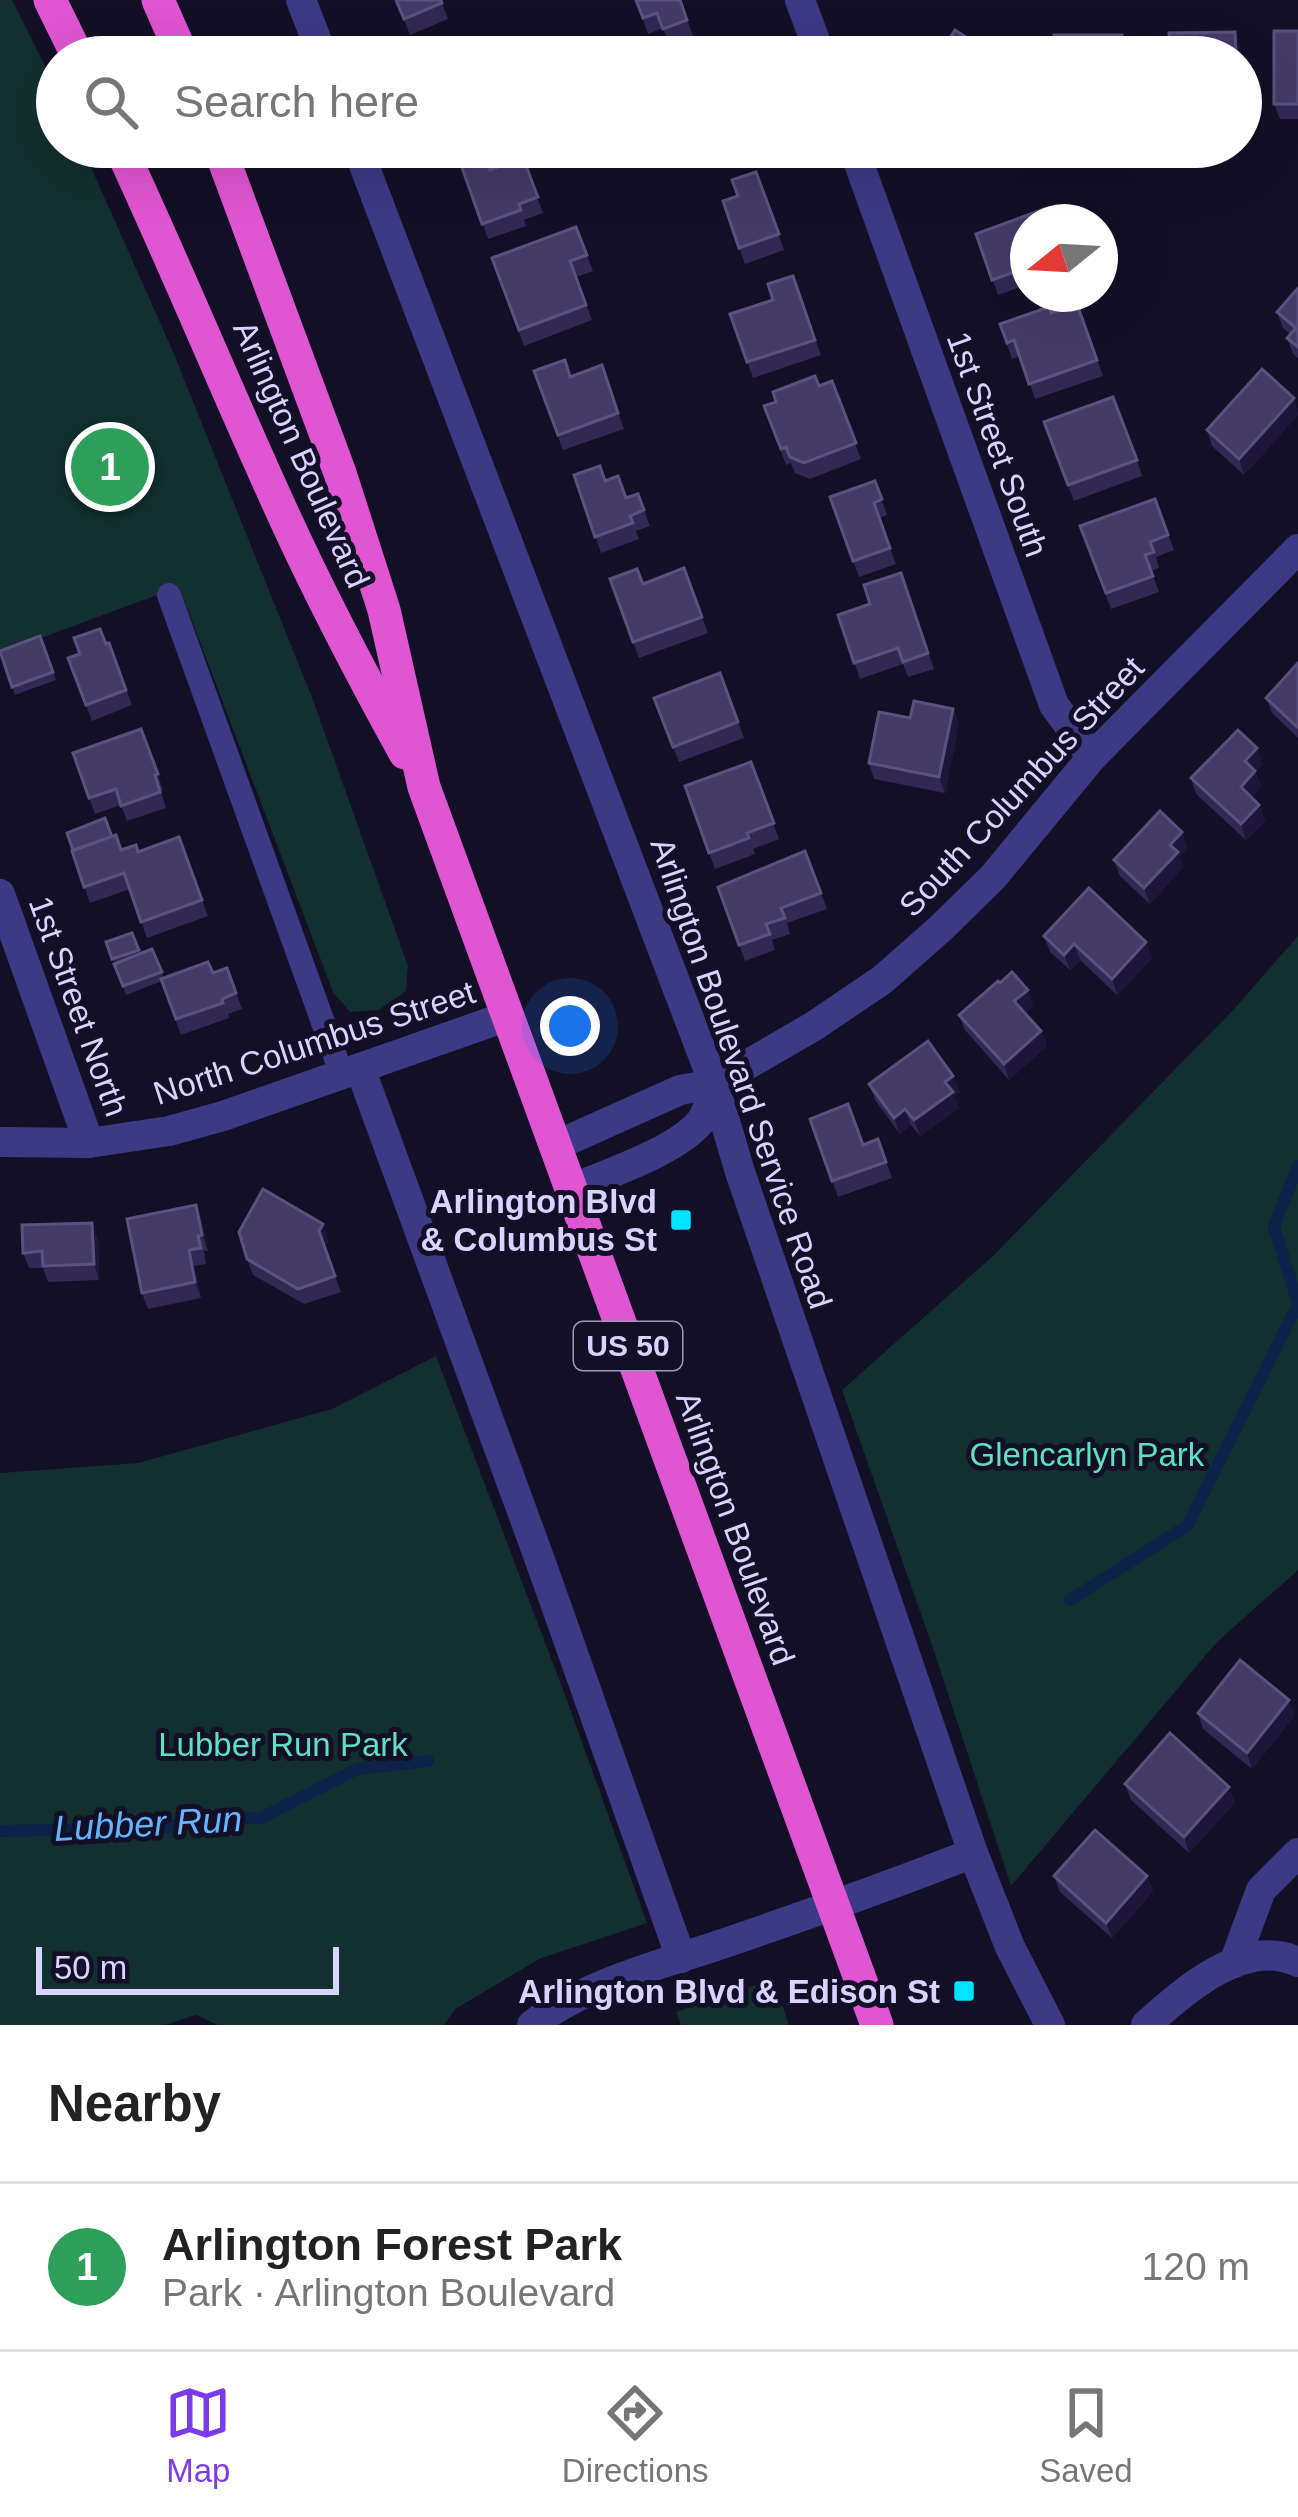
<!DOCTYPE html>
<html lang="en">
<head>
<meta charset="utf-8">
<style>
  :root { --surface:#fff; --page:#f2f2f2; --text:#222; --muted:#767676; --line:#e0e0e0; --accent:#7c3aed }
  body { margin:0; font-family:Helvetica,sans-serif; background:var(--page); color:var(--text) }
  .compass { position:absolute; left:1010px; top:204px; width:108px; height:108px; border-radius:50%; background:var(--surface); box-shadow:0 12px 48px #0002; rotate:252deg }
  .scale { position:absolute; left:36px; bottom:30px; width:303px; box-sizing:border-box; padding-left:12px; border:6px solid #d9d4ff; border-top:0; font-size:33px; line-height:42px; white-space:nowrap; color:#d9d4ff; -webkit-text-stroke:9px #130f26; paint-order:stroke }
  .you { position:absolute; left:570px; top:1026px; width:42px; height:42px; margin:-30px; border:9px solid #fff; border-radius:50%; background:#1a73e8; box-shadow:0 0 0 18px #1a73e833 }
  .badge { display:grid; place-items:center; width:78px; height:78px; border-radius:50%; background:var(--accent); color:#fff; font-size:39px; font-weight:700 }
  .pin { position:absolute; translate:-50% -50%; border:6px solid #fff; box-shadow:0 3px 12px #0006 }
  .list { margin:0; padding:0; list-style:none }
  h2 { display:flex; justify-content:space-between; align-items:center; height:156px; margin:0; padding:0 48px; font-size:51px }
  h2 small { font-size:39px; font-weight:400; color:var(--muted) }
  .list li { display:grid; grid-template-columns:78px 1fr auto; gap:36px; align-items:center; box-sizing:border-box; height:168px; padding:0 48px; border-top:3px solid var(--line) }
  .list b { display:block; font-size:45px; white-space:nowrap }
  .list p { margin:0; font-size:39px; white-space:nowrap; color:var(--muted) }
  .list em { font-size:39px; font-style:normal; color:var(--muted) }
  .icon { flex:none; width:66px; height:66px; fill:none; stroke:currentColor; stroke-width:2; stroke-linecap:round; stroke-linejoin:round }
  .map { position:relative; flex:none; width:1298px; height:2025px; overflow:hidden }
  .search { position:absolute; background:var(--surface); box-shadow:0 12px 48px #0002; left:36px; right:36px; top:36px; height:132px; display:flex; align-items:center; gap:30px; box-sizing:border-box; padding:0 42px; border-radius:66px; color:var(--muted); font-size:45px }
  .sheet { height:324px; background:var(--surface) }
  nav { display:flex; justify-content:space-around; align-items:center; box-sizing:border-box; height:168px; border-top:3px solid var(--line); background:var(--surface); font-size:33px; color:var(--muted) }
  nav a { display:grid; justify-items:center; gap:6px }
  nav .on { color:var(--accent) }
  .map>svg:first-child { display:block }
  .green { fill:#12302f }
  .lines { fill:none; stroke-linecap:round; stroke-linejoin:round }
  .stream { stroke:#0c2248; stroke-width:12 }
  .service { stroke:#3d3a85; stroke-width:24 }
  .minor { stroke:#3d3a85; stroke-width:30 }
  .trunk { stroke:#e055d1; stroke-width:33 }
  .wall { fill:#312854 }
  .shaded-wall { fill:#1d163a }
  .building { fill:#433a66; stroke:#5a527e; stroke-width:3 }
  .poi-dot { fill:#00e5ff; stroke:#130f26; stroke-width:4.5 }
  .labels { text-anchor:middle; stroke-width:10; stroke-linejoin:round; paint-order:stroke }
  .shield { fill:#130f26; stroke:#9e99be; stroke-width:3 }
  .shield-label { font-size:30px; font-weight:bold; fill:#d9d4ff }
  .street-label { font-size:33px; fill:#d9d4ff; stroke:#130f26 }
  .poi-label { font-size:33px; font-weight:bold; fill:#d9d4ff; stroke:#130f26; text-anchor:end }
  .park-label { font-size:33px; fill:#5fe0c0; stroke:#130f26 }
  .water-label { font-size:36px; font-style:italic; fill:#62b6ff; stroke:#130f26 }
</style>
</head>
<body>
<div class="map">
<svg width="1298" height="2025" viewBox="0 0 1298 2025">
  <rect width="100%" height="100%" fill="#130f26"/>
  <g class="green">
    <path d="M0 0H12L57 90V147H82L171 347 313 700 408 966 406 991 379 1010 350 1012 333 992 179 587 0 653Z"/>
    <path d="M1298 936V1570L1217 1642 1011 1886 934 1651 842 1390 992 1257 1234 1009Z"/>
    <path d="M436 1356 565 1695 647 1923 541 1958 455 2009 444 2025H218L196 2015 165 2025H0V1473L138 1463 332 1409Z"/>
    <path d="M774 1979 789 2025H681L676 2012Z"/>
  </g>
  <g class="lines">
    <g class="stream">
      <path d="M1070 1600 1187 1526 1298 1304 1274 1226 1298 1166"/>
      <path d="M0 1831 165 1828 206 1818H261L357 1769 428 1761"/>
    </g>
    <path class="service" d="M169 595 342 1075"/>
    <g class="minor">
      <path d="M301 0 323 57"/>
      <path d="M800 0 821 57"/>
      <path d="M357 147 714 1084 740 1172 973 1853 1010 1947 1050 2025"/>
      <path d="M853 147 1054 705 1092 757"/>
      <path d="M0 894 89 1143"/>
      <path d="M360 1068 541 1563 681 1958"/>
      <path d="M0 1142 89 1143 169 1131 223 1116 508 1016"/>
      <path d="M555 1146 680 1090 714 1084 814 1026 882 980 941 928 993 877 1092 757 1298 549"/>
      <path d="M571 1189C607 1174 677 1151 701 1121 709 1110 711 1096 714 1084"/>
      <path d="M1234 1963 1261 1890 1298 1853"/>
      <path d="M532 2025C585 1984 656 1966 719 1945 804 1916 889 1886 973 1853"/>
      <path d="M1146 2025C1183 1992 1245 1936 1298 1962"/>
    </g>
    <g class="trunk">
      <path d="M50 0 78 57"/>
      <path d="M158 0 183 57"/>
      <path d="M120 147C177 269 228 394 284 516 321 597 362 675 405 753"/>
      <path d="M219 147 340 473 384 610 424 787 877 2025"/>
    </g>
  </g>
  <g class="wall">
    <path d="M396 0 442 3 448 19 410 35Z"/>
    <path d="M636 0H680L693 36 669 45 663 28 648 34Z"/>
    <path d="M1298 31V119H1280L1274 104Z"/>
    <path d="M674 147H742L705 161 703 154 680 163Z"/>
    <path d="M523 158 543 213 524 220 526 226 488 239 460 162 490 169Z"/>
    <path d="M756 172 784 250 745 264 723 201 738 196Z"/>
    <path d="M1028 222V284L998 295 976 234Z"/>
    <path d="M587 255 593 271 576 277 592 320 524 346 492 258Z"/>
    <path d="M793 276 821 355 753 378 730 314 773 300Z"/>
    <path d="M1298 288V358L1293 354 1287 338 1290 334 1283 328 1277 312Z"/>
    <path d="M1077 304 1103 376 1035 399 1020 356 1012 359 1000 324 1051 313Z"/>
    <path d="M602 365 624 429 563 450 534 371 570 376Z"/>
    <path d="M832 381 861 459 810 479 795 473 791 463 786 465 764 406Z"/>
    <path d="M1294 398 1298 415 1244 475 1212 446 1207 430Z"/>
    <path d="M1044 422 1137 460 1142 476 1074 501Z"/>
    <path d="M574 475 605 481 644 510 650 526 636 531 639 539 601 553Z"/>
    <path d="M875 481 887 515 879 518 896 564 859 577 830 497Z"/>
    <path d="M1155 499 1174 550 1156 557 1159 568 1151 571 1159 592 1111 609 1080 526Z"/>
    <path d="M684 568 708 633 639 658 610 579 643 584Z"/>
    <path d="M901 573 934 669 908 677 903 664 860 679 838 615 870 604Z"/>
    <path d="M40 636 56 680 15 695 0 654Z"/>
    <path d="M109 643 132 705 92 721 68 658Z"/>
    <path d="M1298 663V738L1272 713 1266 698Z"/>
    <path d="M720 673 744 738 679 762 654 698Z"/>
    <path d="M953 709 959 724 945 793 874 779 869 763 910 718Z"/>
    <path d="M141 729 163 790 161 791 166 808 127 821 121 805 95 814 73 753Z"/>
    <path d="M751 762 779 839 753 849 755 854 715 869 685 786Z"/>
    <path d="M1263 764 1255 771 1261 786 1251 798 1259 805 1265 821 1246 840 1196 794 1191 778Z"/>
    <path d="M112 837 121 850 138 852 179 837 208 916 147 938 130 889 90 903 72 851Z"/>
    <path d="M1188 848 1179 857 1183 867 1150 904 1120 876 1114 860Z"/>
    <path d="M805 851 827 909 787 923 790 934 772 940 775 950 745 961 718 887Z"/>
    <path d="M132 933 140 954 152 949 164 978 213 973 227 968 242 1009 228 1014 229 1018 181 1035 162 981 126 995 106 942Z"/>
    <path d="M1044 936 1146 942 1152 958 1117 995 1080 960 1070 970 1050 952Z"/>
    <path d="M1000 983 1028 990 1033 1006 1025 1013 1041 1031 1047 1046 1009 1080 965 1030 959 1015Z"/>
    <path d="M953 1076 959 1092 954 1096 959 1108 920 1136 911 1125 900 1134 875 1100 869 1084Z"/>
    <path d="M810 1119 863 1145 878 1139 892 1178 838 1197Z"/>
    <path d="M202 1221 208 1251H204L206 1264 194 1266 201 1298 148 1309 142 1293Z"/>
    <path d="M98 1238 99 1280 48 1282 43 1268H29L23 1253Z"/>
    <path d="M329 1240 324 1247 341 1292 304 1304 253 1275 247 1259Z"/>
    <path d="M1198 1713 1295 1715 1252 1769 1203 1729Z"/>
    <path d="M1125 1784 1235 1802 1189 1853 1131 1800Z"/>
    <path d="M1054 1876H1147L1153 1891 1112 1938 1060 1892Z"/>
  </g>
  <g class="shaded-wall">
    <path d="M1235 32 1241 48 1242 74 1241 57H1236Z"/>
    <path d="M1122 35 1128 51V57H1122Z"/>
    <path d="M979 46 983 57H972Z"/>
    <path d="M1294 398 1298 415 1244 475 1239 459Z"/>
    <path d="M953 709 959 724 945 793 939 777Z"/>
    <path d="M1257 748 1263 764 1255 771 1261 786 1247 803 1241 787 1245 761Z"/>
    <path d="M1259 805 1265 821 1246 840 1241 824Z"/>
    <path d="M1182 832 1188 848 1179 857 1183 867 1150 904 1144 888 1170 845Z"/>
    <path d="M1146 942 1152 958 1117 995 1112 979Z"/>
    <path d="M1074 944 1080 960 1070 970 1064 955Z"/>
    <path d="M1028 990 1033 1006 1020 1017 1014 1001Z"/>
    <path d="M1041 1031 1047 1046 1009 1080 1004 1064Z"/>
    <path d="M953 1076 959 1092 954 1096 959 1108 920 1136 914 1120 945 1082Z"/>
    <path d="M905 1109 911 1125 900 1134 894 1118Z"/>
    <path d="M196 1205 202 1221 208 1251 202 1235Z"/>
    <path d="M92 1223 98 1238 99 1280 94 1264Z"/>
    <path d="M323 1224 329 1240 324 1247 319 1231Z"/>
    <path d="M189 1250 194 1266 201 1298 195 1282Z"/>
    <path d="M1289 1700 1295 1715 1252 1769 1247 1753Z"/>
    <path d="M1229 1787 1235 1802 1189 1853 1184 1837Z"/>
    <path d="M1147 1876 1153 1891 1112 1938 1106 1923Z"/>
  </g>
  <g class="building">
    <path d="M396 0H441L442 3 404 19Z"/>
    <path d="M636 0H680L687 20 663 29 657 13 643 18Z"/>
    <path d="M955 30 979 46 972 57H937Z"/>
    <rect x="1274" y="31" width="24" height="73"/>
    <path d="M1235 32 1236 57H1170L1169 33Z"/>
    <rect x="1054" y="35" width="68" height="22"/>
    <path d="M458 38 461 45 470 41 476 57H412V55Z"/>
    <path d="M485 154 490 170 523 158 538 197 519 204 521 210 482 224 460 162Z"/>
    <path d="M756 172 779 234 739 248 723 201 738 196 732 180Z"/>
    <path d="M1044 209 1049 222H1028V267L992 280 976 234Z"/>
    <path d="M576 227 587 255 570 261 586 305 519 330 492 258Z"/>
    <path d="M793 276 815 340 747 362 730 314 773 300 768 284Z"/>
    <path d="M1298 288V347L1287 338 1296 328 1277 312Z"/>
    <path d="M1077 304 1097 360 1029 384 1014 340 1007 343 1000 324 1049 307 1051 313Z"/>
    <path d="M565 360 570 377 602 365 618 413 558 435 534 371Z"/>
    <path d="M1262 369 1294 398 1239 459 1207 430Z"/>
    <path d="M815 376 819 386 832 381 856 443 804 463 790 457 786 447 781 449 764 406 776 402 773 392Z"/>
    <path d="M1113 397 1137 460 1068 485 1044 422Z"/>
    <path d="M600 466 605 481 618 476 626 498 638 494 644 510 630 516 633 523 595 537 574 475Z"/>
    <path d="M875 481 882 499 874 503 890 548 853 561 830 497Z"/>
    <path d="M1155 499 1168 535 1150 542 1154 552 1145 555 1153 576 1106 593 1080 526Z"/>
    <path d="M684 568 702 617 633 642 610 579 637 569 643 584Z"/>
    <path d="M901 573 928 653 903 662 898 648 854 663 838 615 870 604 864 585Z"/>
    <path d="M100 629 106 644 109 643 126 690 86 705 68 658 80 654 74 638Z"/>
    <path d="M40 636 53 672 12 687 0 651Z"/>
    <path d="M1298 663V726L1297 727 1266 698Z"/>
    <path d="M720 673 738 722 673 747 654 698Z"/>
    <path d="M914 701 953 709 939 777 869 763 879 712 910 718Z"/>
    <path d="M141 729 158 774 155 775 160 792 121 806 116 789 89 798 73 753Z"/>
    <path d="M1238 730 1257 748 1245 761 1255 771 1241 787 1259 805 1241 824 1191 778Z"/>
    <path d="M751 762 774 823 747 833 749 838 709 853 685 786Z"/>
    <path d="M1160 811 1182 832 1170 845 1178 852 1144 888 1114 860Z"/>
    <path d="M105 818 112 837 73 850 67 833Z"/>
    <path d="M116 835 121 850 136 845 138 852 179 837 202 900 141 922 124 873 84 887 72 851Z"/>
    <path d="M805 851 821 893 781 908 785 918 766 924 770 934 739 945 718 887Z"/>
    <path d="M1089 888 1146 942 1112 979 1074 944 1064 955 1044 936Z"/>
    <path d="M132 933 139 950 112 959 106 942Z"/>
    <path d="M152 949 162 972 123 986 114 964Z"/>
    <path d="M208 962 213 973 227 968 236 993 222 999 223 1003 176 1019 161 979Z"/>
    <path d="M1012 972 1028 990 1014 1001 1041 1031 1004 1064 959 1015 998 981 1000 983Z"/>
    <path d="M928 1041 953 1076 945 1082 953 1092 914 1120 905 1109 894 1118 869 1084Z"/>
    <path d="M848 1104 863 1145 878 1139 886 1162 832 1181 810 1119Z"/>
    <path d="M263 1189 323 1224 319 1231 335 1276 298 1289 247 1259 239 1232Z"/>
    <path d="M196 1205 202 1235 198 1236 201 1248 189 1250 195 1282 142 1293 127 1219Z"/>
    <path d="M92 1223 94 1264 43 1266 42 1251 23 1253 22 1225Z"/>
    <path d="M1240 1660 1289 1700 1247 1753 1198 1713Z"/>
    <path d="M1170 1733 1229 1787 1184 1837 1125 1784Z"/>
    <path d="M1095 1830 1147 1876 1106 1923 1054 1876Z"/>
  </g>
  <g class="poi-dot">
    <rect x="669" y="1208" width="24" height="24" rx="6"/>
    <rect x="952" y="1979" width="24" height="24" rx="6"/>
  </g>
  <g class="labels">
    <rect class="shield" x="574" y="1322" width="108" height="48" rx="9"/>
    <g class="shield-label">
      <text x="628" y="1356">US 50</text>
    </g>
    <g class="street-label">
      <text transform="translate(998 444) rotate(70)" y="12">1st Street South</text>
      <text transform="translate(302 454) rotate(66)" y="12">Arlington Boulevard</text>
      <text transform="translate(1021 786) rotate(-47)" y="12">South Columbus Street</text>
      <text transform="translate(79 1006) rotate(70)" y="12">1st Street North</text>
      <text transform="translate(314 1042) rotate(-18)" y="12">North Columbus Street</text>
      <text transform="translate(742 1073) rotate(71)" y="12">Arlington Boulevard Service Road</text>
      <text transform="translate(736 1528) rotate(70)" y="12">Arlington Boulevard</text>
    </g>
    <g class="poi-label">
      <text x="657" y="1213">Arlington Blvd<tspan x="657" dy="38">&amp; Columbus St</tspan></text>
      <text x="940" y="2003">Arlington Blvd &amp; Edison St</text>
    </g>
    <g class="park-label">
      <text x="1087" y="1466">Glencarlyn Park</text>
      <text x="283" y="1756">Lubber Run Park</text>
    </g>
    <g class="water-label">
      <text transform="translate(148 1823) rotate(-3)" y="13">Lubber Run</text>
    </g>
  </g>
</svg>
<svg class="compass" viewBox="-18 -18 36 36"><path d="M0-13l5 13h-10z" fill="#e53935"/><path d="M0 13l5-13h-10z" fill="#767676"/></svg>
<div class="scale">50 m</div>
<div class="you"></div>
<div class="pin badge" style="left:110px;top:467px;background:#2e9e5b">1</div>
<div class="search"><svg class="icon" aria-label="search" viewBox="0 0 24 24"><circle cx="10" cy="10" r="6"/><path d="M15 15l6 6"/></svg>Search here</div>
</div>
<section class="sheet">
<h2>Nearby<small></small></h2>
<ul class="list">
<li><span class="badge" style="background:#2e9e5b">1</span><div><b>Arlington Forest Park</b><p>Park · Arlington Boulevard</p></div><em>120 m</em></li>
</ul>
</section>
<nav>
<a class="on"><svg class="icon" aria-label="map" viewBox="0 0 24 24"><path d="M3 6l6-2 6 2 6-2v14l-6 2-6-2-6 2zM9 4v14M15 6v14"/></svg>Map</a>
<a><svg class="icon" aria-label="directions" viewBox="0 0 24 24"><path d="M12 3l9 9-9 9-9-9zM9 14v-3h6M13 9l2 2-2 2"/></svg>Directions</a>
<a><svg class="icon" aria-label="saved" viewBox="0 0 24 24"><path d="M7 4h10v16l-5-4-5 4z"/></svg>Saved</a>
</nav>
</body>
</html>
